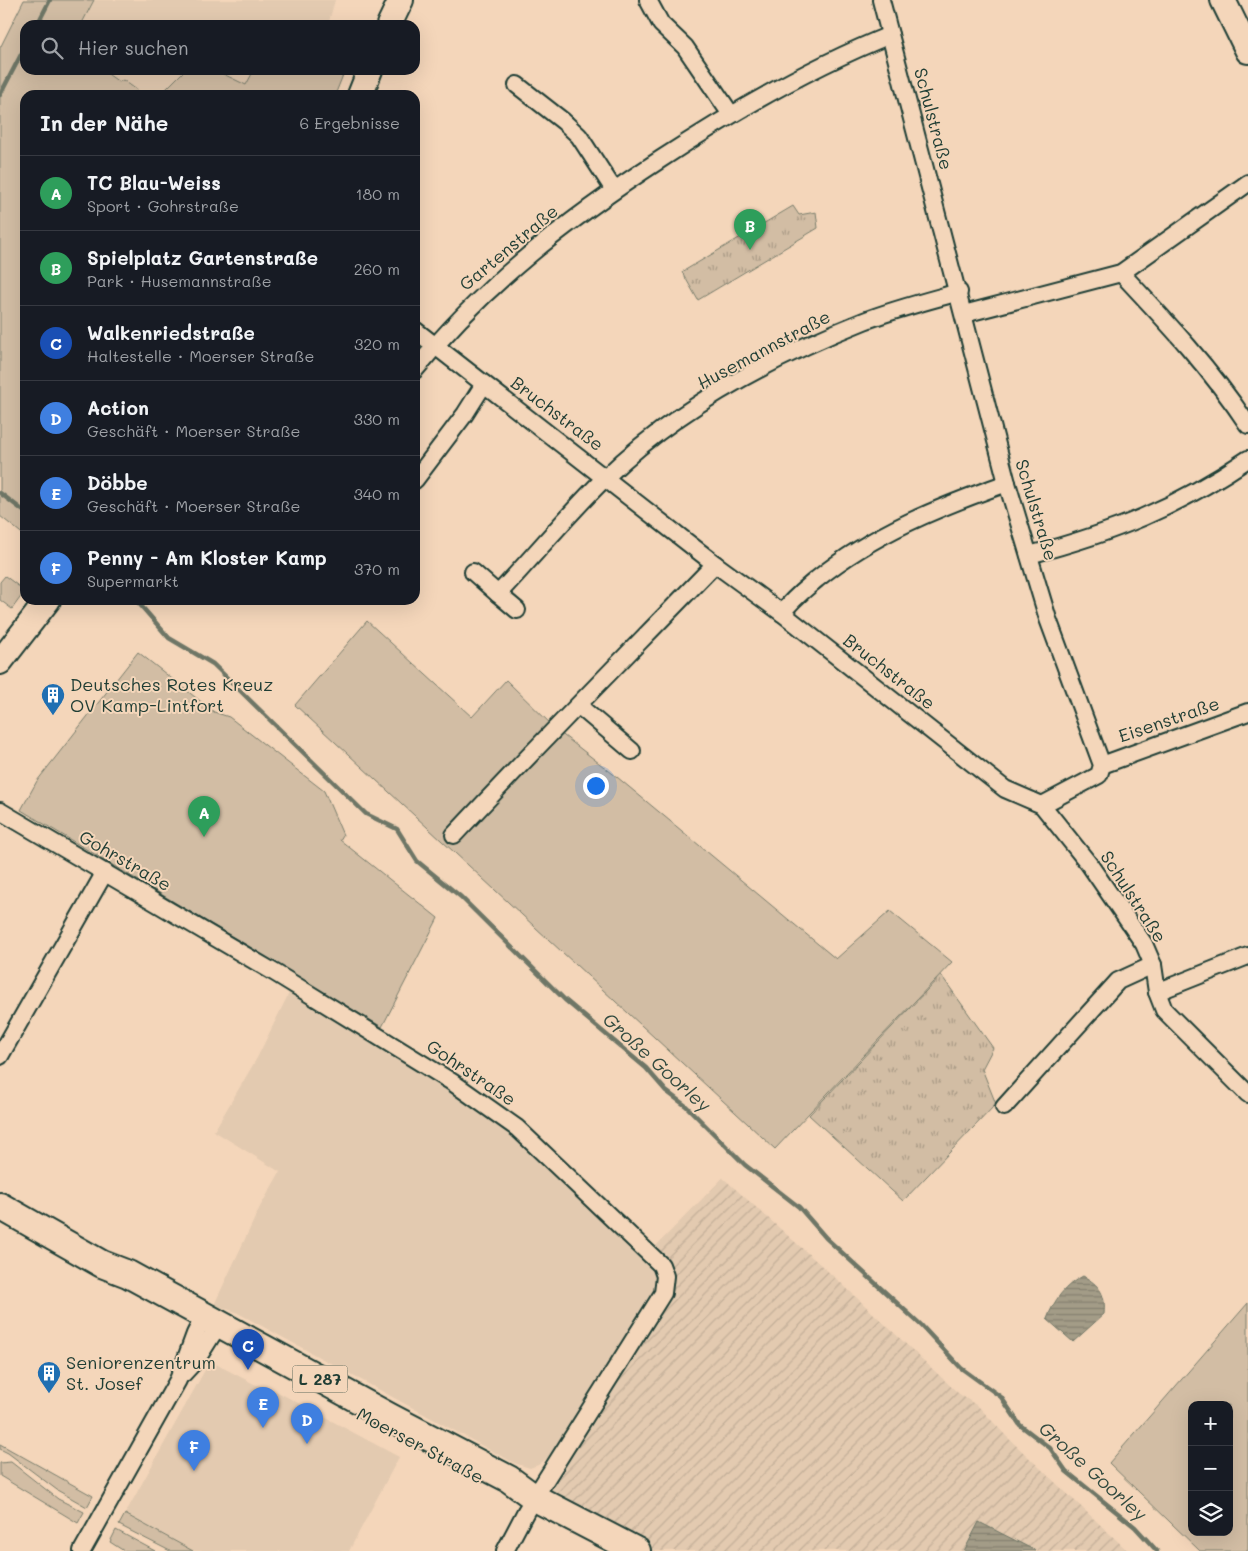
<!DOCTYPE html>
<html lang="de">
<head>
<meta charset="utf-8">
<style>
  :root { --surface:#171b24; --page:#20242c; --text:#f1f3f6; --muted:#9ea1a6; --line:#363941; --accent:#1f6fb2 }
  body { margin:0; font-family:Mali,sans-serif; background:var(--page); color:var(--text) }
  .controls { position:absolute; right:15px; bottom:15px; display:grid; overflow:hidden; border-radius:10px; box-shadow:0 5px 20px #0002 }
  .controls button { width:45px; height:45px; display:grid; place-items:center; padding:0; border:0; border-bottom:1px solid var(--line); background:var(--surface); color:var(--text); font:25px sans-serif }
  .you { position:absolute; left:595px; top:785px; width:18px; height:18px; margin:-12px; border:4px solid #fff; border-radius:50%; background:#1a73e8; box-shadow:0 0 0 8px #1a73e833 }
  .badge { display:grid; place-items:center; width:32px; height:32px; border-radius:50%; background:var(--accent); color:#fff; font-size:16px; font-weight:700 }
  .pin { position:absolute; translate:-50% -41px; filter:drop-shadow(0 1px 2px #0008) }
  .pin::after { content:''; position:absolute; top:26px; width:18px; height:15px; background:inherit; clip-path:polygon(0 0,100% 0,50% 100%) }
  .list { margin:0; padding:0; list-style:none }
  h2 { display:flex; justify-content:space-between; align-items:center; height:65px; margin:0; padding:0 20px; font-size:21px }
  h2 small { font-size:16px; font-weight:400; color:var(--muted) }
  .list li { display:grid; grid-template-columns:32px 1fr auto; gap:15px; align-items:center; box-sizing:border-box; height:75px; padding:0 20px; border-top:1px solid var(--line) }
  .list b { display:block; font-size:19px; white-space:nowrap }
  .list p { margin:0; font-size:16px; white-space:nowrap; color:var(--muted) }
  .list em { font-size:16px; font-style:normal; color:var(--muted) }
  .icon { flex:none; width:28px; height:28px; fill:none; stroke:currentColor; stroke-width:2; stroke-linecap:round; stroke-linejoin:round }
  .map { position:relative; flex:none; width:1248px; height:1551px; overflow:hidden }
  .search { position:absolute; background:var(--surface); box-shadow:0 5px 20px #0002; left:20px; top:20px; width:400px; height:55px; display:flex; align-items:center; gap:12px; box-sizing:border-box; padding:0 18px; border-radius:15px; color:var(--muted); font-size:19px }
  .panel { position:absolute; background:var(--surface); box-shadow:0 5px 20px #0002; left:20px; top:90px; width:400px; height:515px; border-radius:15px }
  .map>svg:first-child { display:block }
  .built { fill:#e3cab0 }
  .industrial { fill:url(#industrial-furrows) }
  .green { fill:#d2bda4; stroke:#787d6c; fill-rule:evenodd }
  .park { fill:url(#park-tufts); stroke:#787d6c }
  .water { fill:url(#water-rules); stroke:#6e7666 }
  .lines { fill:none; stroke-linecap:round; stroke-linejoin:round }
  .stream { stroke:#6e7666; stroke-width:4.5 }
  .street-casing { stroke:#1f3d34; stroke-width:20 }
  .secondary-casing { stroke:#1f3d34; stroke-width:28 }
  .primary-casing { stroke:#1f3d34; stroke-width:30 }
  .street { stroke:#f4d6ba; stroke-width:16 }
  .secondary { stroke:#f4d6ba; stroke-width:24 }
  .primary { stroke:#f4d6ba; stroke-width:26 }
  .labels { text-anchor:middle; stroke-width:4; stroke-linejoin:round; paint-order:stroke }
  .shield { fill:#f4d6ba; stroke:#5f6b5c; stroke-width:1 }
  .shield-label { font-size:16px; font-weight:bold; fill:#1f3d34 }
  .street-label { font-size:18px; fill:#1f3d34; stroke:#f4d6ba }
  .poi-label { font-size:18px; fill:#1f3d34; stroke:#f4d6ba; text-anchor:start }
  .water-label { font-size:19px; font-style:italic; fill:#334b40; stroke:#f4d6ba }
</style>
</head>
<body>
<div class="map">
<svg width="1248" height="1551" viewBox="0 0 1248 1551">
  <defs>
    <pattern id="industrial-furrows" width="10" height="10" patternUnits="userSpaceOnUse" patternTransform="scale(1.25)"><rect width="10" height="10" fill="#e3cab0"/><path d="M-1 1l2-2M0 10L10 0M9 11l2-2" fill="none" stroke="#c2ae98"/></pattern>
    <pattern id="park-tufts" width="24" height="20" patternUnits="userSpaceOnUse" patternTransform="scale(1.25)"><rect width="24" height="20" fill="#d2bda4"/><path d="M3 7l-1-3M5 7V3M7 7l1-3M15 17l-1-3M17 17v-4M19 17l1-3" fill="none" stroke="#aa9b86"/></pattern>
    <pattern id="water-rules" width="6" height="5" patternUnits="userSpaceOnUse" patternTransform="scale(1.25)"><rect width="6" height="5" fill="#a39c87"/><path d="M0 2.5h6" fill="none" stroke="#84806f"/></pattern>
  </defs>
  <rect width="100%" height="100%" fill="#f4d6ba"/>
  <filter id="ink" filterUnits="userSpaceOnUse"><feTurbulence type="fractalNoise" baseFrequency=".02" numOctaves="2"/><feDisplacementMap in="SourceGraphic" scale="10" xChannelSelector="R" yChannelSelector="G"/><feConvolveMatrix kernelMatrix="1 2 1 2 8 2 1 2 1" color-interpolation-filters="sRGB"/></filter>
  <g filter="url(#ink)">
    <g class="built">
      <path d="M94 0H335L328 25H81Z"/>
      <path d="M105 70H185L160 95H144L123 81 119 82 105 72Z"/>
      <path d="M215 70H254L246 86Z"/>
      <path d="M290 991 379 1047 453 1088 512 1129 654 1270 657 1289 554 1453 538 1465 530 1468 514 1463 236 1312 214 1305 260 1207 280 1172 214 1131 257 1058Z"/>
      <path d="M210 1361 254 1384 272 1389 399 1457 349 1551H193L125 1514Z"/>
    </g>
    <path class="industrial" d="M723 1178 841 1283 958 1393 979 1407 1006 1436 1128 1551H648L537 1493 662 1288 654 1248Z"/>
    <g class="green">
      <path d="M24 0H94L81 25H25V70H105V72L119 82 123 80 144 95H25V536L0 516V48Z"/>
      <path d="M185 70H215L246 85 254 70H345L335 95H160Z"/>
      <path d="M5 576 25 591 12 609 0 600V582Z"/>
      <path d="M367 621 472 717 506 680 559 732 617 777 836 959 890 911 952 962 775 1149 295 705Z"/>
      <path d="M138 652 214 712 229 717 324 791 343 835 340 840 438 918 382 1027 21 810 37 781Z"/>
      <path d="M1248 1303V1551H1200L1109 1463ZM1192 1405H1229V1532H1192Z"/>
      <path d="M0 1444 93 1496 87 1507 57 1490 8 1453 0 1449Z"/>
      <path d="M11 1462 58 1499 84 1512 78 1523 0 1476V1463Z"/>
      <path d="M125 1514 193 1551H170L119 1525Z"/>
      <path d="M116 1530 155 1551H124L110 1542Z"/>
    </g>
    <g class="park">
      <path d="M793 206 799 215 816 212 818 228 698 300 682 272Z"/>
      <path d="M941 975 993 1048 982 1069 996 1104 903 1201 809 1115Z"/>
    </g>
    <g class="water">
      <path d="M1083 1276C1100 1285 1106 1295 1104 1314L1073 1342 1047 1319C1054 1300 1065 1285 1083 1276Z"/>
      <path d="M979 1522 1036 1551H964Z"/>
    </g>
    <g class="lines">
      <g class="stream">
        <path d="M37 25 50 0"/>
        <path d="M0 95 25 47"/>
        <path d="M0 493 25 512"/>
        <path d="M136 600 169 638 213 664 366 814 397 829 417 861 461 897 565 1000 646 1068 666 1091 686 1106 745 1165 799 1207 826 1238 921 1325 961 1368 1001 1397 1020 1425 1050 1448 1066 1471 1135 1527 1157 1551"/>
      </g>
      <g class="street-casing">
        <g id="street">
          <path d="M648 0 661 24 685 47 730 113"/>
          <path d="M881 0 1007 483 1048 619 1102 765 1099 775 1042 805"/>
          <path d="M517 85 563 121 579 136 614 190"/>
          <path d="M1121 273C1167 322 1211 369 1248 425"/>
          <path d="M964 314 1121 273 1248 183"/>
          <path d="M415 330 715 564 782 613 1005 789 1042 805 1089 864 1144 944 1153 965 1157 992 1164 1010 1248 1094"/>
          <path d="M415 370C484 284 569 219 661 159 734 111 808 68 890 35"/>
          <path d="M415 480 465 414 484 384"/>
          <path d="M1029 555C1113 533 1176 508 1248 459"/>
          <path d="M473 572 498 594C534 556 568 514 606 477 677 408 773 357 864 321 895 309 927 301 959 292"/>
          <path d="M498 594 517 610"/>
          <path d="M782 613C792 599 804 590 817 579 874 533 939 507 1007 483"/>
          <path d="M579 706 632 751"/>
          <path d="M1102 765 1248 712"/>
          <path d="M0 811 277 974 452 1082 517 1128 661 1265 665 1276 663 1293 526 1511 505 1551"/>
          <path d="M454 835C540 743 628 654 715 564"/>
          <path d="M1157 992 1248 956"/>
          <path d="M0 1056 105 872"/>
          <path d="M1004 1107 1118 981 1153 965"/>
          <path d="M183 1374 197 1359 219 1324"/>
          <path d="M82 1551 178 1380 195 1334 204 1316"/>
        </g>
      </g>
      <g class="secondary-casing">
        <g id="secondary">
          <path d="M1223 0 1248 51"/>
          <path d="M389 25 401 0"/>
          <path d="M360 95 370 70"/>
          <path d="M0 662 48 600"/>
        </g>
      </g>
      <g class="primary-casing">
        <path id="primary" d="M0 1206 102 1264 128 1274 390 1417 509 1479 535 1498 637 1551"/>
      </g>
      <use href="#street" class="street"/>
      <use href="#secondary" class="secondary"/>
      <use href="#primary" class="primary"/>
    </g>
  </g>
  <defs>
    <g id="building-pin" transform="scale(1.25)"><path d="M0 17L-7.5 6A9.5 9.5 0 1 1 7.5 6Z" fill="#1f6fb2" stroke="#f4d6ba"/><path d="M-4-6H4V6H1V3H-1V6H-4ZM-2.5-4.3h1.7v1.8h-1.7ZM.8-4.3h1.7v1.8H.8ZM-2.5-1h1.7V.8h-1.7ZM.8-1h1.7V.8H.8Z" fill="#fff"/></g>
  </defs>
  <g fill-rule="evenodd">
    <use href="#building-pin" x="53" y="695"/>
    <use href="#building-pin" x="49" y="1373"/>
  </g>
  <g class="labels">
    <rect class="shield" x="292.5" y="1365.5" width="55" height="27" rx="4"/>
    <g class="shield-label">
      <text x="320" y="1385">L 287</text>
    </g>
    <g class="street-label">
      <text transform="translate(933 119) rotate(75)" y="6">Schulstraße</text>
      <text transform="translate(509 248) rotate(-40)" y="6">Gartenstraße</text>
      <text transform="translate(764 350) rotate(-28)" y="6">Husemannstraße</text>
      <text transform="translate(557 414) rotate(37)" y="6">Bruchstraße</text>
      <text transform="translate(1036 510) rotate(73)" y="6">Schulstraße</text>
      <text transform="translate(889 672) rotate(38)" y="6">Bruchstraße</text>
      <text transform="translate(1169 720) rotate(-19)" y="6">Eisenstraße</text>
      <text transform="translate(125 861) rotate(30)" y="6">Gohrstraße</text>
      <text transform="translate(1133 897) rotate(57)" y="6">Schulstraße</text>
      <text transform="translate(471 1073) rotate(34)" y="6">Gohrstraße</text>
      <text transform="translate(420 1446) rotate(28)" y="6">Moerser Straße</text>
    </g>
    <g class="poi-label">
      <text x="70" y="691">Deutsches Rotes Kreuz<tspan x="70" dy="21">OV Kamp-Lintfort</tspan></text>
      <text x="66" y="1369">Seniorenzentrum<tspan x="66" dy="21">St. Josef</tspan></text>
    </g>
    <g class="water-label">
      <text transform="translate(657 1062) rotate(42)" y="7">Große Goorley</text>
      <text transform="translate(1093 1471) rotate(42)" y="7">Große Goorley</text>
    </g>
  </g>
</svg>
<div class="controls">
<button>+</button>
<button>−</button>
<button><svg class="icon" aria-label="layers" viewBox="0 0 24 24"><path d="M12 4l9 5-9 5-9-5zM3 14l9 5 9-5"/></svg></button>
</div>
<div class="you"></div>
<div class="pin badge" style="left:204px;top:837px;background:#2e9e5b">A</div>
<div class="pin badge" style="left:750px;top:250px;background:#2e9e5b">B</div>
<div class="pin badge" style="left:248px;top:1370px;background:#1a4fb4">C</div>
<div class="pin badge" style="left:307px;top:1444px;background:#3f7fe0">D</div>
<div class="pin badge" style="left:263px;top:1428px;background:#3f7fe0">E</div>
<div class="pin badge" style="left:194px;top:1471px;background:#3f7fe0">F</div>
<div class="search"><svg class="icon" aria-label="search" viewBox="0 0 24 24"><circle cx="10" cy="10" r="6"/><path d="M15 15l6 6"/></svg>Hier suchen</div>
<section class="panel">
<h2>In der Nähe<small>6 Ergebnisse</small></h2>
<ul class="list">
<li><span class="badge" style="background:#2e9e5b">A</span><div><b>TC Blau-Weiss</b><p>Sport · Gohrstraße</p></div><em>180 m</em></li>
<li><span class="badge" style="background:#2e9e5b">B</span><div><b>Spielplatz Gartenstraße</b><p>Park · Husemannstraße</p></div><em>260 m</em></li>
<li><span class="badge" style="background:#1a4fb4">C</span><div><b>Walkenriedstraße</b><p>Haltestelle · Moerser Straße</p></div><em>320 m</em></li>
<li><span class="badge" style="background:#3f7fe0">D</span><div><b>Action</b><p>Geschäft · Moerser Straße</p></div><em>330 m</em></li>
<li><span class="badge" style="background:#3f7fe0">E</span><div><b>Döbbe</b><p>Geschäft · Moerser Straße</p></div><em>340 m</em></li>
<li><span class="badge" style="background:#3f7fe0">F</span><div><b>Penny - Am Kloster Kamp</b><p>Supermarkt</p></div><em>370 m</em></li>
</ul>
</section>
</div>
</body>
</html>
